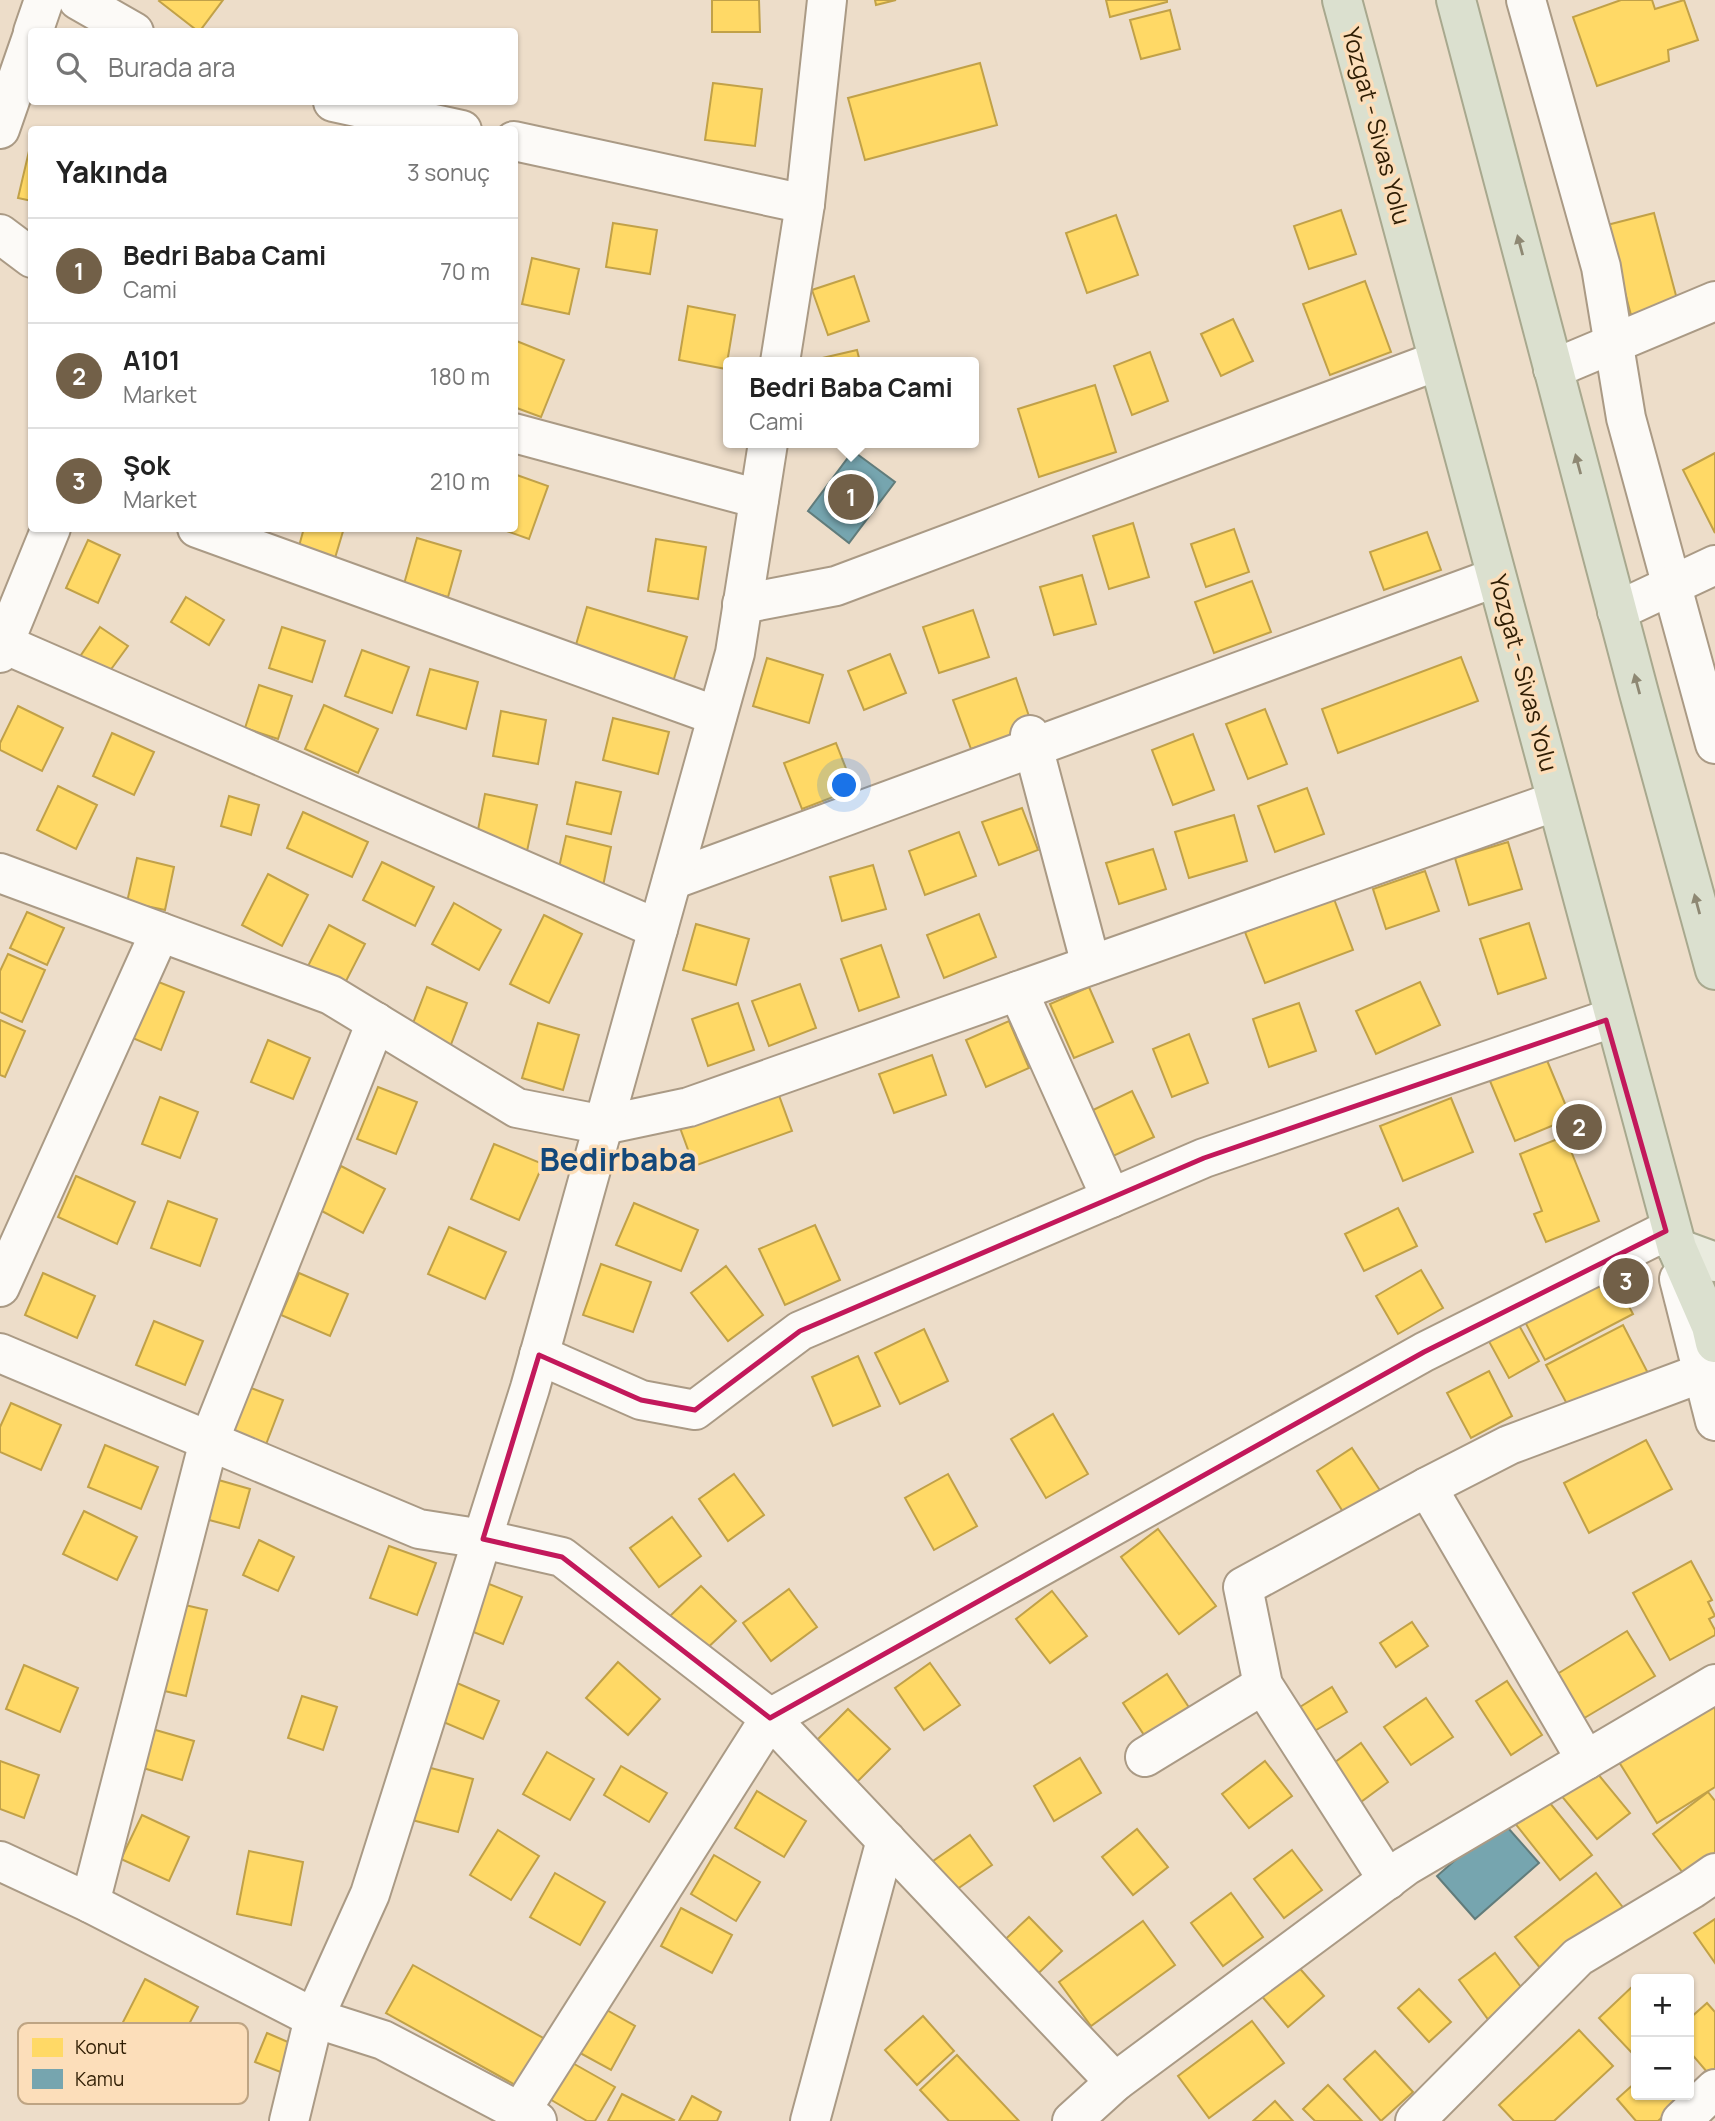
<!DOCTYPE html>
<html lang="tr">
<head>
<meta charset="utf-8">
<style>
  :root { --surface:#fff; --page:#f2f2f2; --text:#222; --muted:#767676; --line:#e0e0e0; --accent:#726048 }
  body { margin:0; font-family:Manrope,sans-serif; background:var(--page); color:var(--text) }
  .controls { position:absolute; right:21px; bottom:21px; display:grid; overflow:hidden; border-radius:7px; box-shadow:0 2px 5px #0004 }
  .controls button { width:63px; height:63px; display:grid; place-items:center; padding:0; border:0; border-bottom:2px solid var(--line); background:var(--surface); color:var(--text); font:35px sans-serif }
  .you { position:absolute; left:845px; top:786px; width:24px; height:24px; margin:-18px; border:5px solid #fff; border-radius:50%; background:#1a73e8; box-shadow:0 0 0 10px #1a73e833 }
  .badge { display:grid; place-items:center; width:46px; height:46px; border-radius:50%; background:var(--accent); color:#fff; font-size:23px; font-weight:700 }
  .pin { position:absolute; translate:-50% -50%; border:4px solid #fff; box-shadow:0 2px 7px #0006 }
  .popup { position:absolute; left:723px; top:357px; width:256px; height:91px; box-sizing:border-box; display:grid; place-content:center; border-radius:7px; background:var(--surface); filter:drop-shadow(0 2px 5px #0005); font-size:23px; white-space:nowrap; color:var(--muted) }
  .popup b { font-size:26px; color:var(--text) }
  .popup::after { content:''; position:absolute; left:50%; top:100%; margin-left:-14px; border:14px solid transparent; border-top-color:var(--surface) }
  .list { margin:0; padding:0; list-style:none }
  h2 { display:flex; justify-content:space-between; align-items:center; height:91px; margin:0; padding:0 28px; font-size:30px }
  h2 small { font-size:23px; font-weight:400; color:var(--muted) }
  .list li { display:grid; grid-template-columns:46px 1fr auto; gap:21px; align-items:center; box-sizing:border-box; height:105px; padding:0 28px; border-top:2px solid var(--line) }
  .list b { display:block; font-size:26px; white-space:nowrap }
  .list p { margin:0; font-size:23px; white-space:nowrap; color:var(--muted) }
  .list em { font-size:23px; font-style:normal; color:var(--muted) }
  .icon { flex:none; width:38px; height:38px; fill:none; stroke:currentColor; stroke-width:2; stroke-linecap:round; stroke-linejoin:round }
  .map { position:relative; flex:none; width:1715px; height:2121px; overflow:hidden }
  .search { position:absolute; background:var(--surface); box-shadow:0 2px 5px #0004; left:28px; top:28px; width:490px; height:77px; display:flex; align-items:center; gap:18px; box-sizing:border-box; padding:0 24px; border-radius:7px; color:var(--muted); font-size:26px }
  .panel { position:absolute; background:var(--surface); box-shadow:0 2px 5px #0004; left:28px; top:126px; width:490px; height:406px; border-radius:7px }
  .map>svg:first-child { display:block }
  .homes { fill:#ffd966; stroke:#c1a148; stroke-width:2 }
  .public { fill:#76a5af; stroke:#617c7b; stroke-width:2 }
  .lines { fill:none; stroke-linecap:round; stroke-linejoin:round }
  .minor-casing { stroke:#aa9a85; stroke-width:42 }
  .major-casing { stroke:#a8a88e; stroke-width:42 }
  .highway-casing { stroke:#a8a88e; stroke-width:42 }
  .minor { stroke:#fcfaf7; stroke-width:38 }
  .major { stroke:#e9ebde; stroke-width:38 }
  .highway { stroke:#dbe0cf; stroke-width:38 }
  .oneway { fill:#8e8873 }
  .marked { fill:none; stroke:#c2185b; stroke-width:5; stroke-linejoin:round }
  .labels { text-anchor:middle; stroke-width:7; stroke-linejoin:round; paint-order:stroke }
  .street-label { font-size:24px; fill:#2f1d03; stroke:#fcdeba }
  .district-label { font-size:32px; font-weight:bold; fill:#14487a; stroke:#fcdeba }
  .key { fill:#fcdeba; stroke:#bea483; stroke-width:2 }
  .key-label { font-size:19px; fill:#2f1d03 }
</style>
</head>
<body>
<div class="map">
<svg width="1715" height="2121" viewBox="0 0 1715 2121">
  <rect width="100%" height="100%" fill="#edddc9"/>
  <g class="homes">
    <path d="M160 0H223L199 32 159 1Z"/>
    <path d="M712 0H759L760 32H712Z"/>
    <path d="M875 0H896L876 5Z"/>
    <path d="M1106 0H1167V2L1110 17Z"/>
    <path d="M1621 0H1652L1655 9 1684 0 1698 40 1668 50 1669 61 1597 86 1573 17Z"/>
    <path d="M1170 10 1180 49 1141 59 1130 20Z"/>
    <path d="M980 63 997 125 865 160 848 98Z"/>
    <path d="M713 83 762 89 755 146 705 140Z"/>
    <path d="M29 151 32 152V201L18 198Z"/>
    <path d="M1341 210 1356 254 1309 269 1294 226Z"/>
    <path d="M1654 213 1678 303 1631 315 1607 225Z"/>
    <path d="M1116 215 1138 275 1087 293 1066 233Z"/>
    <path d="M613 223 657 230 650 274 606 267Z"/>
    <path d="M532 258 579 269 569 314 522 304Z"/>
    <path d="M854 276 869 321 828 335 812 290Z"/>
    <path d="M1365 281 1391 352 1330 375 1303 304Z"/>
    <path d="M688 306 735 315 726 369 679 360Z"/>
    <path d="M1233 319 1253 361 1221 376 1201 334Z"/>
    <path d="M514 340 564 360 541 417 514 407Z"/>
    <path d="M857 350 860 362H805Z"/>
    <path d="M1150 352 1168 401 1132 415 1114 366Z"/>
    <path d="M1095 385 1116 452 1039 477 1018 409Z"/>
    <path d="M1715 453V533L1683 470Z"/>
    <path d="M514 474 548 486 529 539 498 528H514Z"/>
    <path d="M1133 523 1149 577 1109 589 1093 536Z"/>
    <path d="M304 528H344L332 568 296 557Z"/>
    <path d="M1234 529 1249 572 1206 587 1191 544Z"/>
    <path d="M1427 532 1441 570 1384 590 1370 552Z"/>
    <path d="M417 538 461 551 448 597 404 584Z"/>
    <path d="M656 539 706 547 698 599 648 591Z"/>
    <path d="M88 540 120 555 98 603 66 588Z"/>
    <path d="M1082 575 1096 624 1054 635 1040 587Z"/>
    <path d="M1252 581 1271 632 1214 653 1195 602Z"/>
    <path d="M186 597 224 620 209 645 171 622Z"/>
    <path d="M587 607 687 637 672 685 573 655Z"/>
    <path d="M973 610 989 657 939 673 923 627Z"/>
    <path d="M100 627 128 646 104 679 77 661Z"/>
    <path d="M282 627 325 641 312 682 269 668Z"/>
    <path d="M362 650 409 667 392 713 345 696Z"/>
    <path d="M890 654 906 693 864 710 848 671Z"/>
    <path d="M1461 657 1478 701 1338 753 1322 709Z"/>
    <path d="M767 658 823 675 809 723 753 706Z"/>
    <path d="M430 669 478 682 466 729 417 715Z"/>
    <path d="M1016 678 1033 728 971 749 953 700Z"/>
    <path d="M259 685 292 696 278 739 245 728Z"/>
    <path d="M324 705 378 729 358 773 305 749Z"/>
    <path d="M18 706 63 728 42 771 0 750V743Z"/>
    <path d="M1265 709 1287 764 1248 779 1226 724Z"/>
    <path d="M501 711 546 720 538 764 493 756Z"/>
    <path d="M613 718 669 732 658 774 603 760Z"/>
    <path d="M112 733 154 752 134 795 93 776Z"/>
    <path d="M1193 734 1214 790 1173 805 1152 750Z"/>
    <path d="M836 743 854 789 802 809 784 763Z"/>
    <path d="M576 782 621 792 611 834 567 824Z"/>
    <path d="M58 786 97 805 76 849 37 830Z"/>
    <path d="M1307 788 1324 834 1275 852 1258 806Z"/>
    <path d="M485 794 537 805 527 851 476 840Z"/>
    <path d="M229 796 259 805 251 835 221 826Z"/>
    <path d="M1022 808 1038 850 999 865 982 822Z"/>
    <path d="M303 812 368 842 352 877 287 848Z"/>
    <path d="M1234 815 1247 861 1189 878 1175 832Z"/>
    <path d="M959 832 976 876 925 895 909 851Z"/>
    <path d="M566 836 611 847 602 891 556 881Z"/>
    <path d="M1508 842 1522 889 1469 905 1455 858Z"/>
    <path d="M1153 849 1166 889 1119 904 1106 863Z"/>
    <path d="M137 858 174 867 165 910 127 902Z"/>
    <path d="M382 862 434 887 415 926 363 900Z"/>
    <path d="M873 865 886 909 842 921 830 877Z"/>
    <path d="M1425 871 1439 911 1386 929 1373 889Z"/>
    <path d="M268 874 308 895 282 946 242 925Z"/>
    <path d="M1334 899 1353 950 1265 983 1245 932Z"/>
    <path d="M454 903 501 930 479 970 432 944Z"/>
    <path d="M27 912 64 928 47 965 10 948Z"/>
    <path d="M979 914 996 957 944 978 927 935Z"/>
    <path d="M544 915 582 934 549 1003 510 984Z"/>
    <path d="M1529 923 1546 978 1498 994 1480 939Z"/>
    <path d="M696 924 749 939 736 985 683 970Z"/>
    <path d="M329 925 365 944 344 985 308 966Z"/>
    <path d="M881 945 899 997 859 1011 841 959Z"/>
    <path d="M8 954 45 970 22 1022 0 1012V971Z"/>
    <path d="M146 977 184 992 161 1050 123 1034Z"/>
    <path d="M1420 982 1440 1025 1376 1054 1356 1011Z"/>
    <path d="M800 984 816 1028 769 1046 752 1001Z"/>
    <path d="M427 987 467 1003 450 1047 410 1031Z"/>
    <path d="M1089 987 1113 1042 1074 1058 1050 1004Z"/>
    <path d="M738 1003 754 1050 708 1066 692 1019Z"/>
    <path d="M1299 1003 1316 1051 1269 1067 1253 1019Z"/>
    <path d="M0 1020 25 1031 5 1077 0 1075Z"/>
    <path d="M1009 1021 1029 1068 986 1087 966 1040Z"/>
    <path d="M538 1023 579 1035 563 1090 522 1078Z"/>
    <path d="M1189 1034 1208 1083 1172 1097 1153 1049Z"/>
    <path d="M268 1040 310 1058 293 1099 251 1082Z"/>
    <path d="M1541 1046 1571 1118 1515 1141 1485 1069Z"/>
    <path d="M932 1055 946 1095 894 1113 879 1074Z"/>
    <path d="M378 1087 417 1102 396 1154 357 1139Z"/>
    <path d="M777 1090 792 1131 694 1166 679 1125Z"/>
    <path d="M1132 1091 1154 1137 1111 1157 1089 1112Z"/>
    <path d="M160 1097 198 1112 180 1158 142 1144Z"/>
    <path d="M1451 1098 1473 1152 1403 1181 1380 1126Z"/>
    <path d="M1565 1136 1599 1221 1546 1242 1534 1214 1542 1211 1520 1154Z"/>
    <path d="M494 1144 543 1164 519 1220 471 1199Z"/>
    <path d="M341 1166 385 1189 363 1233 318 1209Z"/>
    <path d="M76 1176 135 1202 117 1244 58 1217Z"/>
    <path d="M168 1201 217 1219 200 1266 151 1248Z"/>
    <path d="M634 1203 698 1230 681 1271 616 1245Z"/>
    <path d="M1398 1208 1417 1246 1364 1271 1345 1234Z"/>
    <path d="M815 1225 840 1280 785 1305 759 1249Z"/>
    <path d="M449 1227 506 1252 485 1299 428 1274Z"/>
    <path d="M601 1264 651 1282 633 1332 583 1315Z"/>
    <path d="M726 1266 763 1315 728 1341 691 1293Z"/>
    <path d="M1421 1270 1443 1308 1398 1334 1376 1296Z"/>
    <path d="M1611 1272 1633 1314 1545 1360 1523 1318Z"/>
    <path d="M43 1273 95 1296 77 1338 25 1315Z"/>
    <path d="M299 1273 348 1294 330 1336 281 1315Z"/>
    <path d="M1516 1320 1539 1361 1509 1378 1486 1336Z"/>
    <path d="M154 1321 203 1341 185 1385 136 1365Z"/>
    <path d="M1623 1325 1650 1377 1574 1417 1546 1365Z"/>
    <path d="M924 1329 948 1381 900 1404 875 1353Z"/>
    <path d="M858 1356 880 1406 833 1426 812 1377Z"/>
    <path d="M1489 1371 1512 1416 1471 1438 1447 1393Z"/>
    <path d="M243 1385 283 1400 265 1447 225 1432Z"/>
    <path d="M11 1403 61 1425 41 1470 0 1452V1427Z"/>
    <path d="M1053 1414 1088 1474 1046 1498 1011 1439Z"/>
    <path d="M1646 1440 1672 1489 1589 1533 1564 1483Z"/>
    <path d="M105 1445 158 1467 141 1509 88 1487Z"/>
    <path d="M1352 1448 1383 1495 1347 1518 1317 1471Z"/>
    <path d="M734 1474 764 1515 728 1541 699 1499Z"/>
    <path d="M948 1474 977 1526 934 1550 905 1498Z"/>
    <path d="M208 1477 250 1489 239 1528 198 1517Z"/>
    <path d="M84 1511 137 1537 117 1580 63 1554Z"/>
    <path d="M672 1517 701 1556 659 1587 630 1548Z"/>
    <path d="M1158 1529 1216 1606 1179 1634 1121 1557Z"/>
    <path d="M259 1540 294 1557 278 1591 243 1575Z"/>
    <path d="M389 1546 436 1563 417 1615 370 1598Z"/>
    <path d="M1691 1561 1712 1600 1708 1602 1715 1616 1709 1619 1715 1630V1635L1670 1660 1633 1593Z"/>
    <path d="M484 1582 522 1597 503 1644 466 1629Z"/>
    <path d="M701 1586 736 1621 702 1653 669 1617Z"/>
    <path d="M789 1589 817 1627 771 1661 743 1623Z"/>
    <path d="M1052 1591 1087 1636 1050 1663 1016 1619Z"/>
    <path d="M176 1603 207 1610 186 1696 156 1689Z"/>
    <path d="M1412 1622 1428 1646 1396 1667 1380 1643Z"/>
    <path d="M1627 1631 1655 1676 1581 1720 1554 1676Z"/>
    <path d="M618 1662 660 1699 628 1735 586 1698Z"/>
    <path d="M930 1663 960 1705 924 1730 895 1688Z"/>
    <path d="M24 1665 78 1688 60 1732 6 1709Z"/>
    <path d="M1167 1674 1190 1709 1146 1738 1123 1703Z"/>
    <path d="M1507 1681 1542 1735 1511 1755 1476 1701Z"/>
    <path d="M457 1683 499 1701 483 1739 441 1721Z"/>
    <path d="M1332 1687 1347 1712 1306 1736 1292 1712Z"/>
    <path d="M1715 1692V1787L1657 1823 1614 1754Z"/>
    <path d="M302 1696 337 1707 323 1750 288 1738Z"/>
    <path d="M1426 1698 1453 1737 1411 1765 1384 1727Z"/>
    <path d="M848 1709 890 1749 857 1782 815 1742Z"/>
    <path d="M152 1729 194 1741 182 1780 140 1767Z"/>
    <path d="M1361 1743 1388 1782 1350 1810 1323 1771Z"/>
    <path d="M547 1752 594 1779 570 1820 523 1794Z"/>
    <path d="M1080 1758 1101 1793 1054 1821 1034 1786Z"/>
    <path d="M0 1761 39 1775 24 1818 0 1809Z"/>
    <path d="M1265 1761 1292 1796 1249 1828 1222 1794Z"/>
    <path d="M1588 1762 1630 1813 1597 1839 1555 1788Z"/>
    <path d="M621 1766 667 1793 649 1822 604 1795Z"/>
    <path d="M427 1767 473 1779 458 1832 412 1820Z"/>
    <path d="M757 1791 806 1821 784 1857 735 1828Z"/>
    <path d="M1541 1792 1592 1855 1560 1880 1510 1817Z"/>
    <path d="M1708 1792 1715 1801V1863L1690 1882 1653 1834Z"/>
    <path d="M142 1815 189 1837 169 1881 121 1859Z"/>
    <path d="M1137 1829 1168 1867 1133 1895 1102 1857Z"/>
    <path d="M498 1830 539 1856 511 1900 470 1875Z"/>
    <path d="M970 1835 992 1865 947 1896 926 1866Z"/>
    <path d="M1292 1850 1322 1890 1284 1918 1254 1879Z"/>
    <path d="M249 1851 303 1862 291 1925 237 1914Z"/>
    <path d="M714 1855 760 1882 736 1921 691 1894Z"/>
    <path d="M555 1873 605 1902 580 1945 530 1917Z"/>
    <path d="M1596 1873 1625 1910 1545 1974 1515 1937Z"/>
    <path d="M1231 1893 1263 1937 1223 1966 1191 1923Z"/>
    <path d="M681 1908 732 1935 712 1973 661 1946Z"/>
    <path d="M1029 1917 1062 1951 1027 1984 995 1949Z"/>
    <path d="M1715 1919V1963L1694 1933Z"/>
    <path d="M1143 1921 1175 1965 1091 2026 1059 1982Z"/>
    <path d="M1495 1953 1527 1995 1490 2022 1459 1980Z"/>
    <path d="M1295 1963 1324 1996 1288 2027 1260 1994Z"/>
    <path d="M413 1965 545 2039 519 2087 386 2013Z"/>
    <path d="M145 1979 198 2007 174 2053 121 2026Z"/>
    <path d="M1636 1983V2048L1632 2053 1599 2018Z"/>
    <path d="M1419 1989 1451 2022 1429 2042 1398 2008Z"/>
    <path d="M1707 2003 1715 2012V2077L1713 2079 1689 2051V2019Z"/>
    <path d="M596 2004 635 2026 611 2070 571 2048Z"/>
    <path d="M923 2016 954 2051 917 2085 885 2050Z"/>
    <path d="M1252 2021 1284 2063 1209 2118 1178 2076Z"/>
    <path d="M1579 2030 1613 2066 1554 2121H1514L1499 2105Z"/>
    <path d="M267 2033 295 2045 283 2073 255 2062Z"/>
    <path d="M1375 2051 1413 2092 1381 2121 1344 2079Z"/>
    <path d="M957 2055 1019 2121H949L920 2090Z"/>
    <path d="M569 2061 615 2087 595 2121H587L548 2098Z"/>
    <path d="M1636 2082V2095H1687L1658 2121H1636L1617 2099Z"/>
    <path d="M1328 2085 1362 2121H1315L1303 2109Z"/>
    <path d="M622 2094 674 2120 673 2121H608Z"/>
    <path d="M692 2096 721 2112 717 2121H679Z"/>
    <path d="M1275 2101 1293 2121H1253Z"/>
  </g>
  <g class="public">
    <path d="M853 451 895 482 849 543 808 511Z"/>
    <path d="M1501 1820 1539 1863 1475 1919 1437 1876Z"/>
  </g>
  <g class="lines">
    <g class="minor-casing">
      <g id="minor">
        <path d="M78 0 134 32"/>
        <path d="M1526 0 1601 267 1626 418 1715 744"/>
        <path d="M33 32 44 0"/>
        <path d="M333 102 462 130"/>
        <path d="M0 129 32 37"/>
        <path d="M514 141 805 204"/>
        <path d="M0 234 32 258"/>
        <path d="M780 362 805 204 827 0"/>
        <path d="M1553 369 1715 301"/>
        <path d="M514 433 759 499"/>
        <path d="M197 528 717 716"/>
        <path d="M742 604 836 586 1429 364"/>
        <path d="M1617 611 1715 565"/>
        <path d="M4 644 658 929"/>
        <path d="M0 653 51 528"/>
        <path d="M1030 735 1091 965"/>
        <path d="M0 873 331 995 517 1108 604 1125 689 1107 1545 805"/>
        <path d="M672 880 1486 581"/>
        <path d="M1018 991 1111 1198"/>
        <path d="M1679 1279 1715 1421"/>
        <path d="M0 1287 160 932"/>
        <path d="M0 1353 419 1529 483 1539 562 1557 770 1718 1115 2082"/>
        <path d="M539 1355 641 1400 695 1410 800 1331 1111 1198 1204 1158 1606 1020"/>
        <path d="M1427 1487 1586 1760"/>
        <path d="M1145 1757 1263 1685"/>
        <path d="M0 1861 90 1903 314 2018 383 2040 537 2121"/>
        <path d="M1388 1880 1263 1685 1243 1587 1427 1487 1509 1445 1715 1368"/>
        <path d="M90 1903 209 1441 376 1022"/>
        <path d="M520 2112 770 1718 1424 1352 1666 1231 1677 1248"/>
        <path d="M289 2121 314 2018 370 1894 530 1388 735 653 768 443"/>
        <path d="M810 2121 886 1840"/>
        <path d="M1072 2121 1115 2082 1406 1866 1715 1684"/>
        <path d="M1415 2121 1578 1957 1692 1889 1715 1873"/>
        <path d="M1681 2121 1715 2089"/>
      </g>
    </g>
    <g class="major-casing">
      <path id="major" d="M1677 1248 1715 1262"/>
    </g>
    <g class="highway-casing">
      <g id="highway">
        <path d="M1342 0 1677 1248 1711 1326 1715 1343"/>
        <path d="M1456 0 1639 693 1715 970"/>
      </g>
    </g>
    <use href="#minor" class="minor"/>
    <use href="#major" class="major"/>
    <use href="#highway" class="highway"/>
  </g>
  <defs><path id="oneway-solid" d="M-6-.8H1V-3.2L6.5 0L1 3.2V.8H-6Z" transform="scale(1.75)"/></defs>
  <g class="oneway">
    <use href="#oneway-solid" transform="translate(1520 245) rotate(-105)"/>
    <use href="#oneway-solid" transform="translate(1578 464) rotate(-105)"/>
    <use href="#oneway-solid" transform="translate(1637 684) rotate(-105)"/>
    <use href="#oneway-solid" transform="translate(1697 904) rotate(-105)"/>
  </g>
  <path class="marked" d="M1606 1020 1666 1231 1424 1352 770 1718 562 1557 483 1539 539 1355 641 1400 695 1410 800 1331 1111 1198 1204 1158Z"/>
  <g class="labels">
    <g class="street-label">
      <text transform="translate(1376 126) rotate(75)" y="8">Yozgat - Sivas Yolu</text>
      <text transform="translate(1523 673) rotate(75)" y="8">Yozgat - Sivas Yolu</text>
    </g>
    <g class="district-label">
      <text x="618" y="1171">Bedirbaba</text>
    </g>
  </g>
  <rect x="18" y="2023" width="230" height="81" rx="10" class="key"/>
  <rect x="32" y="2038" width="31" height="19" fill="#ffd966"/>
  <rect x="32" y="2069" width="31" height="20" fill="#76a5af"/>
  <g class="key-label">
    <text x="75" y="2054">Konut</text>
    <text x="75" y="2086">Kamu</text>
  </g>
</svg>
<div class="controls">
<button>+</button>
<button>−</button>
</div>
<div class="you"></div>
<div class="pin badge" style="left:851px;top:497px">1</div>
<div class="popup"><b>Bedri Baba Cami</b>Cami</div>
<div class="pin badge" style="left:1579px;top:1127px">2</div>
<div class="pin badge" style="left:1626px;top:1281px">3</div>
<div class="search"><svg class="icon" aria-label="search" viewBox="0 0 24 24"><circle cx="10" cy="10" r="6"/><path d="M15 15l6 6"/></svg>Burada ara</div>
<section class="panel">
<h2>Yakında<small>3 sonuç</small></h2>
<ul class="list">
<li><span class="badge">1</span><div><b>Bedri Baba Cami</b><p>Cami</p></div><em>70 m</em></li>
<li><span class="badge">2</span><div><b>A101</b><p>Market</p></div><em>180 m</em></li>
<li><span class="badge">3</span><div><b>Şok</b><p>Market</p></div><em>210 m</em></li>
</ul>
</section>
</div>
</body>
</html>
